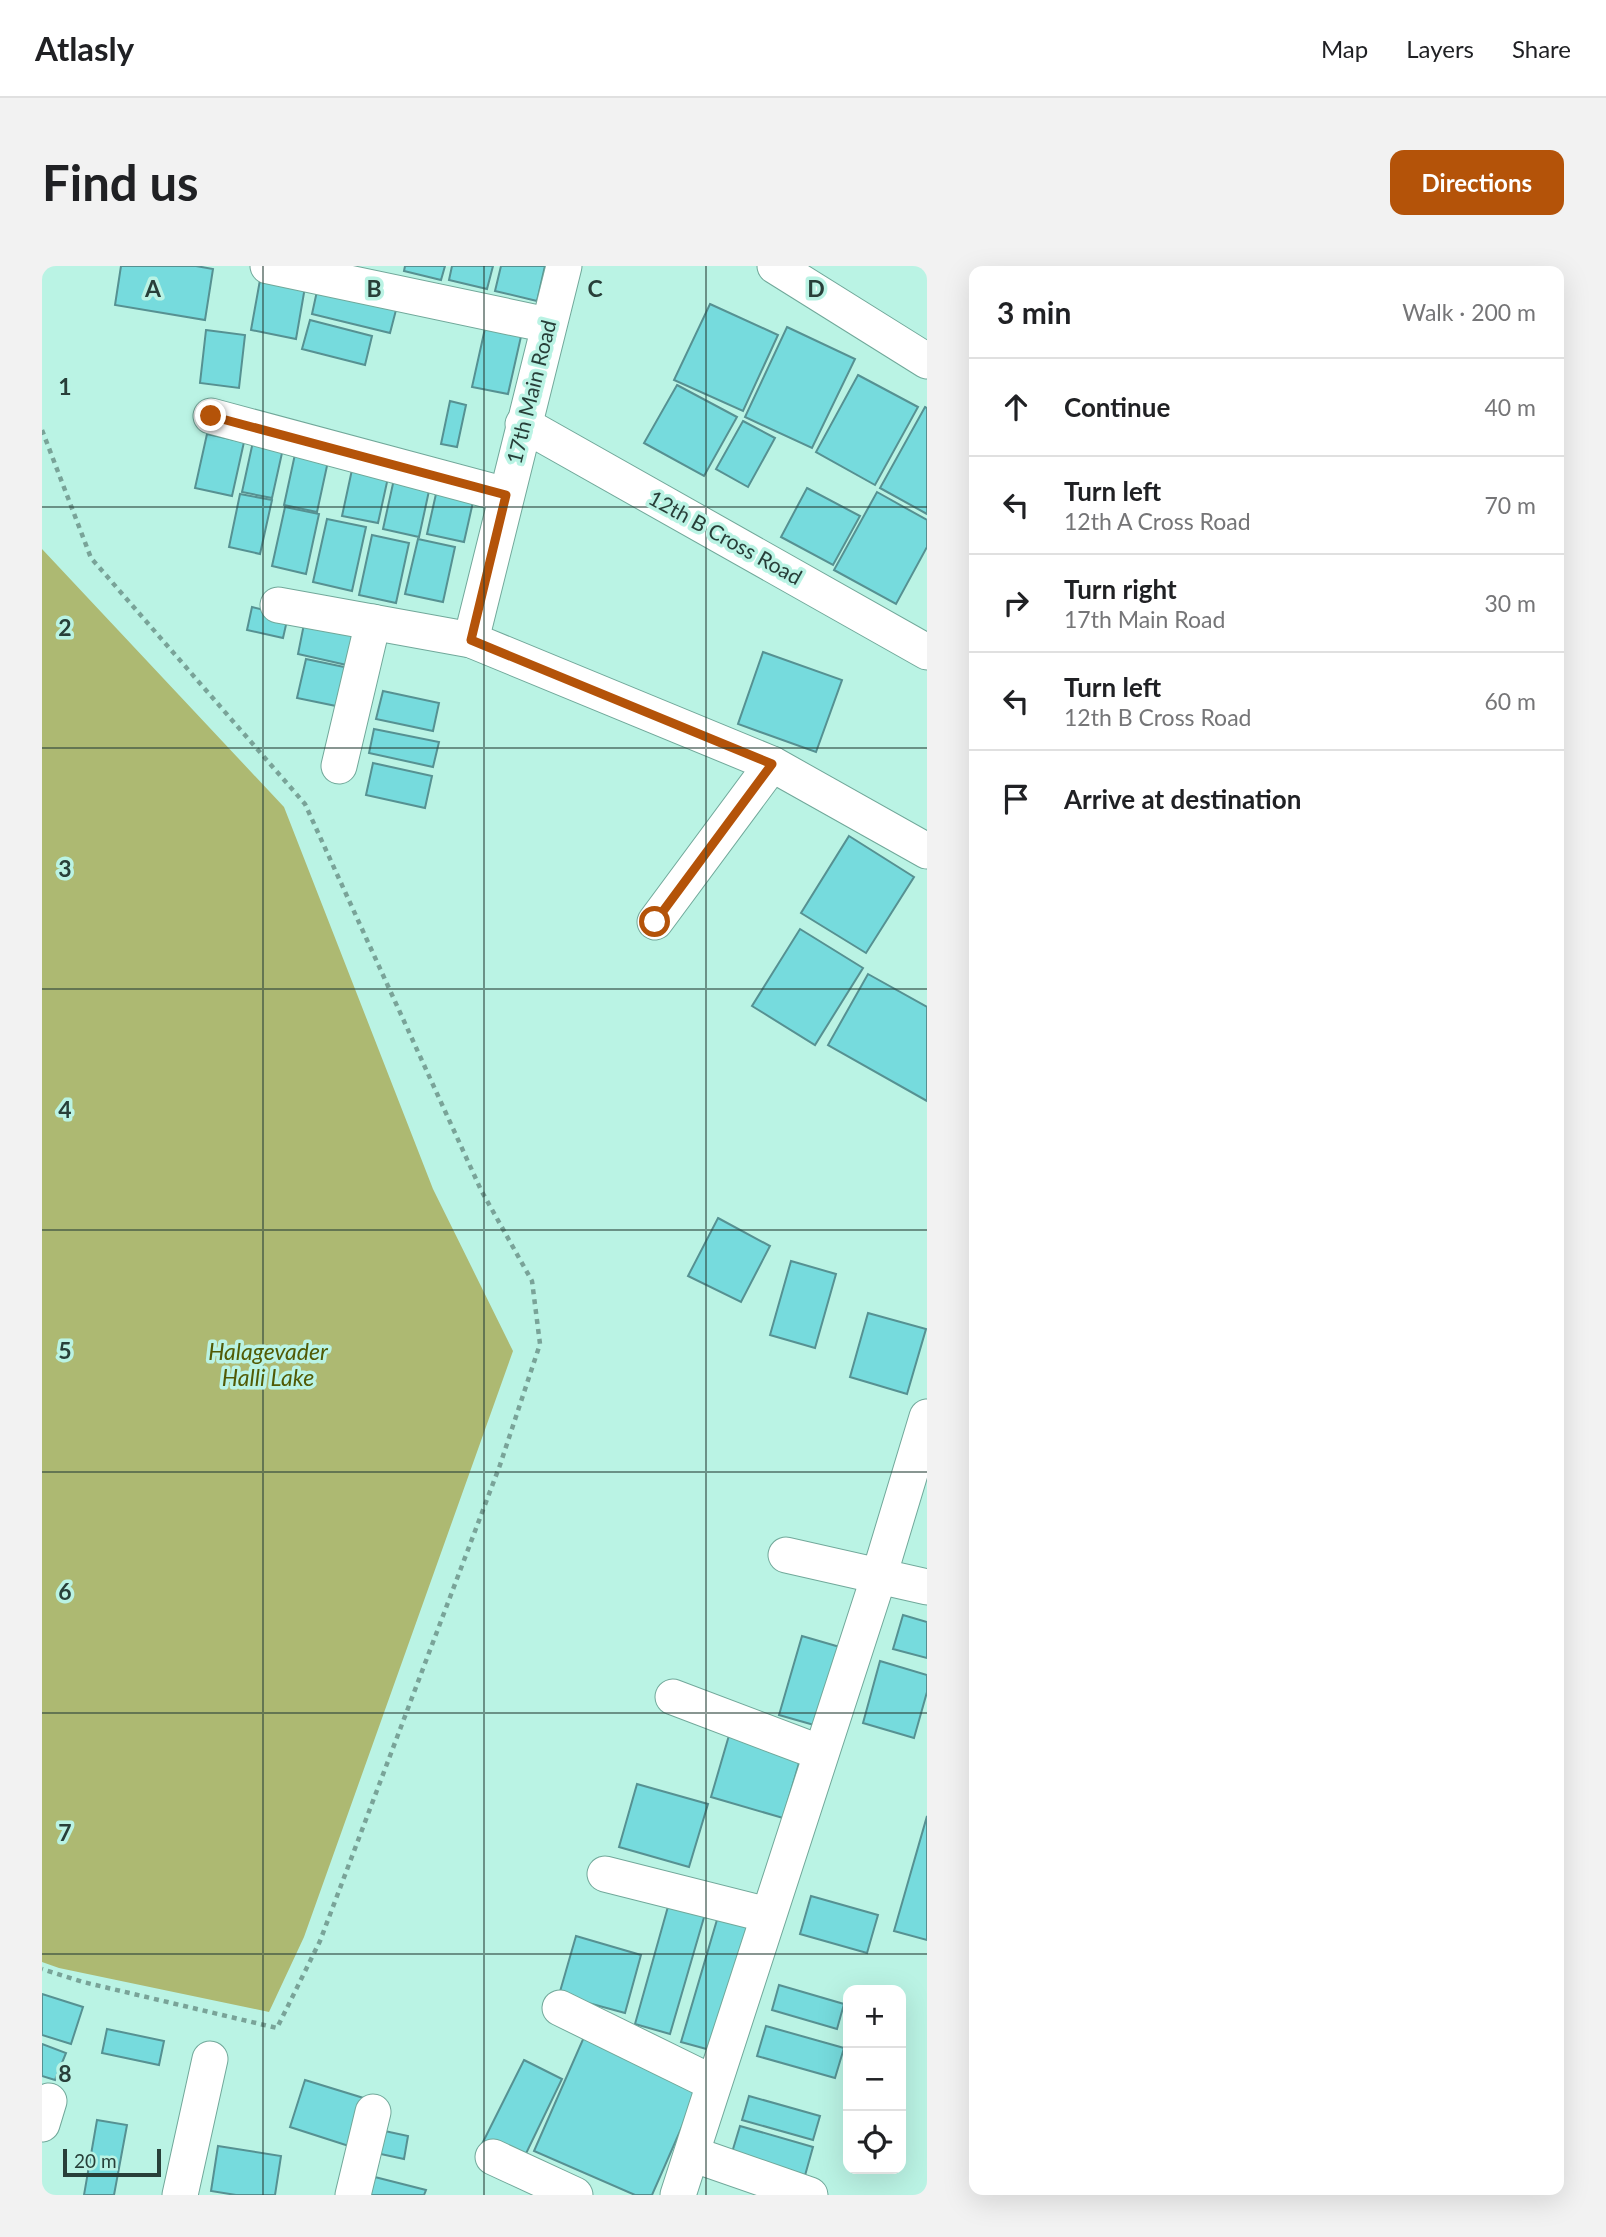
<!DOCTYPE html>
<html lang="en">
<head>
<meta charset="utf-8">
<style>
  :root { --surface:#fff; --page:#f2f2f2; --text:#202124; --muted:#757577; --line:#e0e0e0; --accent:#b45309 }
  body { margin:0; font-family:Lato,sans-serif; background:var(--page); color:var(--text) }
  .controls { position:absolute; right:21px; bottom:21px; display:grid; overflow:hidden; border-radius:14px; box-shadow:0 7px 28px #0002 }
  .controls button { width:63px; height:63px; display:grid; place-items:center; padding:0; border:0; border-bottom:2px solid var(--line); background:var(--surface); color:var(--text); font:35px sans-serif }
  .scale { position:absolute; left:21px; bottom:18px; width:98px; box-sizing:border-box; padding-left:7px; border:4px solid #283f39; border-top:0; font-size:19px; line-height:24px; white-space:nowrap; color:#283f39; -webkit-text-stroke:5px #baf3e4; paint-order:stroke }
  .stop { position:absolute; width:21px; height:21px; margin:-16px; border:5px solid #b45309; border-radius:50%; background:#fff }
  .stop.end { background:#b45309; border-color:#fff; box-shadow:0 2px 7px #0008 }
  .list { margin:0; padding:0; list-style:none }
  h2 { display:flex; justify-content:space-between; align-items:center; height:91px; margin:0; padding:0 28px; font-size:30px }
  h2 small { font-size:23px; font-weight:400; color:var(--muted) }
  .list li { display:grid; grid-template-columns:46px 1fr auto; gap:21px; align-items:center; box-sizing:border-box; height:98px; padding:0 28px; border-top:2px solid var(--line) }
  .list b { display:block; font-size:26px; white-space:nowrap }
  .list p { margin:0; font-size:23px; white-space:nowrap; color:var(--muted) }
  .list em { font-size:23px; font-style:normal; color:var(--muted) }
  .icon { flex:none; width:38px; height:38px; fill:none; stroke:currentColor; stroke-width:2; stroke-linecap:round; stroke-linejoin:round }
  .map { position:relative; flex:none; width:885px; height:1929px; overflow:hidden; border-radius:14px }
  header { display:flex; align-items:center; gap:42px; box-sizing:border-box; height:98px; padding:0 35px; background:var(--surface); border-bottom:2px solid var(--line) }
  header strong { font-size:33px }
  nav { display:flex; gap:38px; margin-inline-start:auto; font-size:24px }
  .intro { display:flex; align-items:center; justify-content:space-between; box-sizing:border-box; height:168px; padding:0 42px }
  h1 { margin:0; font-size:49px }
  .button { padding:18px 32px; border-radius:14px; background:var(--accent); color:#fff; font-size:24px; font-weight:700 }
  main { display:flex; gap:42px; padding:0 42px }
  aside { flex:1; background:var(--surface); border-radius:14px; box-shadow:0 7px 28px #0002 }
  .map>svg:first-child { display:block }
  .water { fill:#adb972 }
  .building { fill:#76dbdd; stroke:#569192; stroke-width:2 }
  .lines { fill:none; stroke-linecap:round; stroke-linejoin:round }
  .minor-casing { stroke:#71a89a; stroke-width:37 }
  .path { stroke:#79a398; stroke-width:4.5; stroke-dasharray:5 5; stroke-linecap:butt }
  .minor { stroke:#fff; stroke-width:35 }
  .route { stroke:#b45309; stroke-width:9 }
  .grid { fill:none; stroke:#283f39; stroke-width:2; stroke-opacity:0.55 }
  .labels { text-anchor:middle; stroke-width:7; stroke-linejoin:round; paint-order:stroke }
  .street-label { font-size:21px; fill:#283f39; stroke:#baf3e4 }
  .water-label { font-size:23px; font-style:italic; fill:#515a05; stroke:#baf3e4 }
  .grid-label { font-size:23px; text-anchor:middle; font-weight:bold; fill:#283f39; stroke:#baf3e4; stroke-width:7; stroke-linejoin:round; paint-order:stroke }
</style>
</head>
<body>
<header>
<strong>Atlasly</strong>
<nav><a>Map</a><a>Layers</a><a>Share</a></nav>
</header>
<div class="intro"><h1>Find us</h1><a class="button">Directions</a></div>
<main>
<div class="map">
<svg width="885" height="1929" viewBox="0 0 885 1929">
  <rect width="100%" height="100%" fill="#baf3e4"/>
  <path class="water" d="M0 283 242 541 391 923 471 1085 262 1671 227 1746 17 1702 0 1696Z"/>
  <g class="building">
    <path d="M79 0H154L171 3 163 54 73 39Z"/>
    <path d="M363 0H403L399 14 362 5Z"/>
    <path d="M410 0H451L445 23 407 14Z"/>
    <path d="M459 0H503L495 35 453 25Z"/>
    <path d="M218 14 263 21 254 73 209 64Z"/>
    <path d="M275 25 354 44 348 67 270 48Z"/>
    <path d="M668 38 736 69 701 145 632 114Z"/>
    <path d="M268 54 330 70 323 99 260 83Z"/>
    <path d="M444 58 480 66 466 128 430 121Z"/>
    <path d="M745 61 813 93 770 182 703 151Z"/>
    <path d="M164 64 203 69 197 122 158 117Z"/>
    <path d="M816 109 876 141 833 219 774 186Z"/>
    <path d="M635 119 695 151 662 210 602 177Z"/>
    <path d="M408 135 424 139 415 181 399 178Z"/>
    <path d="M883 141 885 142V248L838 222Z"/>
    <path d="M701 155 733 172 706 221 674 203Z"/>
    <path d="M165 168 202 176 190 230 153 222Z"/>
    <path d="M212 171 242 178 230 232 200 226Z"/>
    <path d="M255 179 288 186 275 246 242 239Z"/>
    <path d="M311 199 347 207 336 257 300 250Z"/>
    <path d="M354 204 390 211 377 271 341 263Z"/>
    <path d="M396 219 433 227 422 276 385 268Z"/>
    <path d="M765 222 818 250 791 299 739 271Z"/>
    <path d="M835 226 885 254V281L854 338 792 304Z"/>
    <path d="M198 228 230 234 218 288 187 281Z"/>
    <path d="M243 241 277 248 264 308 230 300Z"/>
    <path d="M285 253 324 261 310 325 271 316Z"/>
    <path d="M330 269 367 277 354 337 317 329Z"/>
    <path d="M376 273 413 281 401 336 363 328Z"/>
    <path d="M210 341 246 350 241 372 205 364Z"/>
    <path d="M264 348 318 359 309 400 256 388Z"/>
    <path d="M721 386 800 414 774 486 696 458Z"/>
    <path d="M264 393 307 402 299 441 255 432Z"/>
    <path d="M341 425 397 437 391 465 334 453Z"/>
    <path d="M332 463 397 476 391 501 327 487Z"/>
    <path d="M331 497 390 510 383 542 324 529Z"/>
    <path d="M807 570 872 611 824 687 759 647Z"/>
    <path d="M758 663 821 702 773 779 710 740Z"/>
    <path d="M826 708 885 741V835L786 779Z"/>
    <path d="M676 952 728 980 699 1036 646 1010Z"/>
    <path d="M749 995 794 1008 773 1082 728 1069Z"/>
    <path d="M826 1047 884 1063 865 1128 808 1111Z"/>
    <path d="M861 1349 885 1356V1392L851 1383Z"/>
    <path d="M760 1370 808 1384 786 1463 737 1449Z"/>
    <path d="M838 1395 885 1409V1426L872 1472 821 1457Z"/>
    <path d="M688 1466 760 1487 741 1552 669 1531Z"/>
    <path d="M595 1518 666 1538 647 1601 577 1581Z"/>
    <path d="M885 1550V1674L852 1665Z"/>
    <path d="M769 1630 836 1649 825 1687 758 1668Z"/>
    <path d="M627 1637 663 1648 628 1768 593 1758Z"/>
    <path d="M677 1647 717 1658 679 1787 639 1776Z"/>
    <path d="M534 1670 599 1689 583 1747 517 1729Z"/>
    <path d="M737 1719 802 1738 795 1763 730 1744Z"/>
    <path d="M0 1728 41 1741 29 1778 0 1769Z"/>
    <path d="M724 1760 802 1782 793 1812 715 1790Z"/>
    <path d="M65 1763 122 1775 117 1799 60 1787Z"/>
    <path d="M542 1771 657 1822 610 1929H593L492 1885Z"/>
    <path d="M0 1778 24 1787 13 1814 0 1810Z"/>
    <path d="M482 1794 520 1813 478 1900 438 1882Z"/>
    <path d="M263 1814 328 1834 313 1882 248 1861Z"/>
    <path d="M707 1830 778 1850 771 1874 700 1854Z"/>
    <path d="M55 1854 85 1859 72 1929H42Z"/>
    <path d="M698 1860 771 1881 762 1913 688 1893Z"/>
    <path d="M338 1864 366 1870 362 1893 334 1887Z"/>
    <path d="M176 1880 239 1890 233 1929H194L169 1925Z"/>
    <path d="M321 1908 384 1924 382 1929H316Z"/>
  </g>
  <g class="lines">
    <g class="minor-casing">
      <g id="minor">
        <path d="M226 0 506 59"/>
        <path d="M733 0 885 95"/>
        <path d="M169 150 464 229"/>
        <path d="M481 158 885 386"/>
        <path d="M236 339 429 374 730 498 885 585"/>
        <path d="M429 374 522 0"/>
        <path d="M297 500 331 356"/>
        <path d="M613 656 730 498"/>
        <path d="M744 1289 885 1321"/>
        <path d="M631 1431 779 1487"/>
        <path d="M563 1608 726 1649"/>
        <path d="M518 1742 671 1817"/>
        <path d="M0 1858 7 1835"/>
        <path d="M650 1888 768 1929"/>
        <path d="M451 1891 533 1929"/>
        <path d="M138 1929 168 1793"/>
        <path d="M311 1929 331 1846"/>
        <path d="M636 1929 837 1310 885 1151"/>
      </g>
    </g>
    <path class="path" d="M0 164 49 292 263 538 439 924 490 1015 498 1078 458 1199 278 1675 235 1762 41 1716 0 1703"/>
    <use href="#minor" class="minor"/>
  </g>
  <g class="lines">
    <path class="route" d="M169 150 464 229 429 374 730 498 613 656"/>
  </g>
  <path class="grid" d="M221 0V1929M442 0V1929M664 0V1929M0 241H885M0 482H885M0 723H885M0 964H885M0 1206H885M0 1447H885M0 1688H885"/>
  <g class="labels">
    <g class="street-label">
      <text transform="translate(490 126) rotate(-76)" y="7">17th Main Road</text>
      <text transform="translate(683 272) rotate(29)" y="7">12th B Cross Road</text>
    </g>
    <g class="water-label">
      <text x="226" y="1094">Halagevader<tspan x="226" dy="26">Halli Lake</tspan></text>
    </g>
  </g>
  <g class="grid-label">
    <text x="111" y="31">A</text>
    <text x="332" y="31">B</text>
    <text x="553" y="31">C</text>
    <text x="774" y="31">D</text>
    <text x="23" y="129">1</text>
    <text x="23" y="370">2</text>
    <text x="23" y="611">3</text>
    <text x="23" y="852">4</text>
    <text x="23" y="1093">5</text>
    <text x="23" y="1334">6</text>
    <text x="23" y="1575">7</text>
    <text x="23" y="1816">8</text>
  </g>
</svg>
<div class="controls">
<button>+</button>
<button>−</button>
<button><svg class="icon" aria-label="locate" viewBox="0 0 24 24"><circle cx="12" cy="12" r="6"/><path d="M12 2v4M12 18v4M2 12h4M18 12h4"/></svg></button>
</div>
<div class="scale">20 m</div>
<div class="stop" style="left:613px;top:656px"></div>
<div class="stop end" style="left:169px;top:150px"></div>
</div>
<aside>
<h2>3 min<small>Walk · 200 m</small></h2>
<ul class="list">
<li><svg class="icon" aria-label="ahead" viewBox="0 0 24 24"><path d="M12 20V5M6 11l6-6 6 6"/></svg><div><b>Continue</b></div><em>40 m</em></li>
<li><svg class="icon" aria-label="left" viewBox="0 0 24 24"><path d="M17 20v-9H6M10 6l-5 5 5 5"/></svg><div><b>Turn left</b><p>12th A Cross Road</p></div><em>70 m</em></li>
<li><svg class="icon" aria-label="right" viewBox="0 0 24 24"><path d="M7 20v-9h11M14 6l5 5-5 5"/></svg><div><b>Turn right</b><p>17th Main Road</p></div><em>30 m</em></li>
<li><svg class="icon" aria-label="left" viewBox="0 0 24 24"><path d="M17 20v-9H6M10 6l-5 5 5 5"/></svg><div><b>Turn left</b><p>12th B Cross Road</p></div><em>60 m</em></li>
<li><svg class="icon" aria-label="arrive" viewBox="0 0 24 24"><path d="M6 21V4h12l-3 4 3 4H6"/></svg><div><b>Arrive at destination</b></div></li>
</ul>
</aside>
</main>
</body>
</html>
